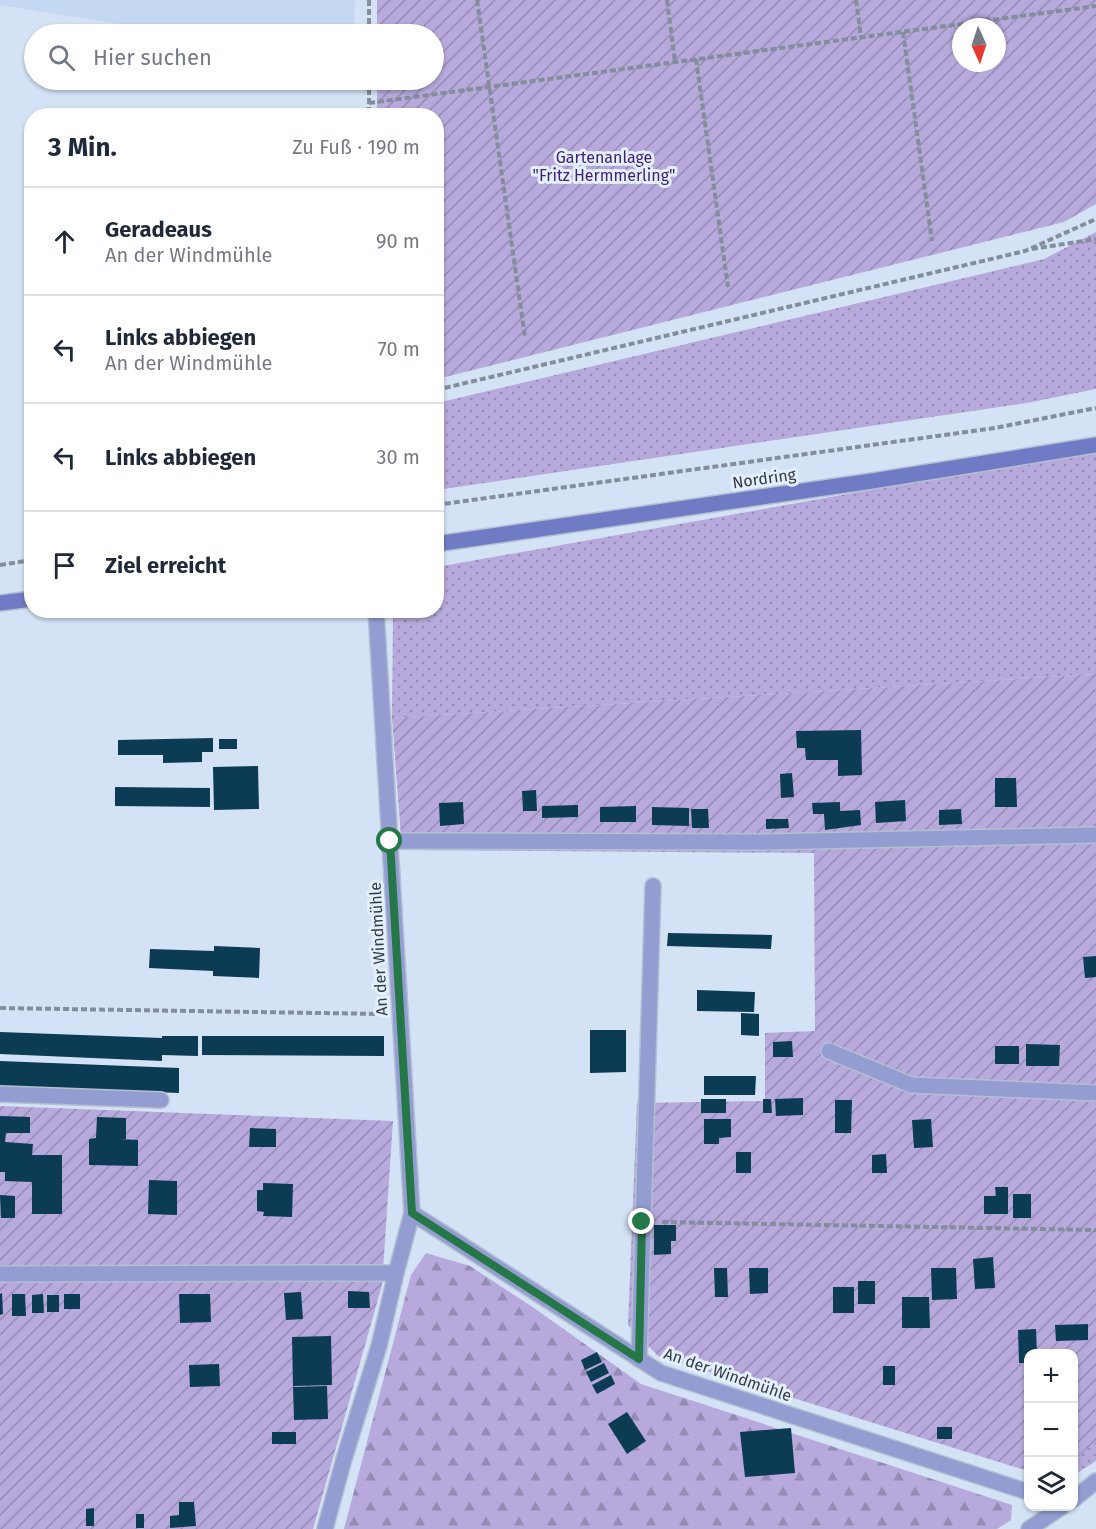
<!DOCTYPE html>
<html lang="de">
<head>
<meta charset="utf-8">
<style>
  :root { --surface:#fff; --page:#f2f2f3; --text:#1f2937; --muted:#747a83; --line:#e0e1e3 }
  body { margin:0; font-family:"Fira Sans",sans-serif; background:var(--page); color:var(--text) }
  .controls { position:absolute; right:18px; bottom:18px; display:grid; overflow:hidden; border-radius:12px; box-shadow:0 2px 4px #0004 }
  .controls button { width:54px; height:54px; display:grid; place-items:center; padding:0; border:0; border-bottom:2px solid var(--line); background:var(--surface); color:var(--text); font:30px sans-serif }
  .compass { position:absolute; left:952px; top:18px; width:54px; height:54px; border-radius:50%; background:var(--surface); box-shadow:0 2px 4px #0004; rotate:177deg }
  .stop { position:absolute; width:18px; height:18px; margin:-14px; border:4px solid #267748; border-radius:50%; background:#fff }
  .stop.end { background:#267748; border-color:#fff; box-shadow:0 2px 6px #0008 }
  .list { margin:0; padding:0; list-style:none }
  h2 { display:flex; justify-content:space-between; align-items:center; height:78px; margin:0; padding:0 24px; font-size:26px }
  h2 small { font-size:20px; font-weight:400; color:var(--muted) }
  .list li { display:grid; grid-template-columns:39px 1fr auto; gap:18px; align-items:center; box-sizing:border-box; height:108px; padding:0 24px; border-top:2px solid var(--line) }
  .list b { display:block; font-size:22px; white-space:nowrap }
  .list p { margin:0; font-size:20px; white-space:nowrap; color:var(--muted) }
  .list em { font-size:20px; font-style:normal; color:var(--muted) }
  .icon { flex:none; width:33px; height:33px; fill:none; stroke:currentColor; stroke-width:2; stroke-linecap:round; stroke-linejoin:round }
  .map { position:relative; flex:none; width:1096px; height:1529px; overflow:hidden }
  .search { position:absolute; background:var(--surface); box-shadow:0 2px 4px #0004; left:24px; top:24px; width:420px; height:66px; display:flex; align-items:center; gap:15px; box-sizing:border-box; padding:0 21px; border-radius:33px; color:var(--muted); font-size:22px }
  .panel { position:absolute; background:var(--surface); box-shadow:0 2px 4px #0004; left:24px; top:108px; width:420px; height:510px; border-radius:24px }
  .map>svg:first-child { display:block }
  .built { fill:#c5d8f1 }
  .grass { fill:url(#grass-dots) }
  .forest { fill:url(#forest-firs) }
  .garden { fill:url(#garden-furrows); fill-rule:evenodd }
  .building { fill:#0b3c54 }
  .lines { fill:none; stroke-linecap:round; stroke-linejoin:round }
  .lane-casing { stroke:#b4c0d1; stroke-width:18 }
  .street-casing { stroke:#b4c0d1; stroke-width:18 }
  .secondary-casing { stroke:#b4c0d1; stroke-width:18 }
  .path { stroke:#848d9b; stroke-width:4; stroke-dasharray:6 3; stroke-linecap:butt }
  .lane { stroke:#949dd1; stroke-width:15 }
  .street { stroke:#949dd1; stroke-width:15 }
  .secondary { stroke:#707bc6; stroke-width:15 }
  .route { stroke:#267748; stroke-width:8 }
  .labels { text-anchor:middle; stroke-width:6; stroke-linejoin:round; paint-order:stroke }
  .park-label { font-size:16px; fill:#401e74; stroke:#e4effe }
  .street-label { font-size:16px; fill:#353a42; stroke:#e4effe }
</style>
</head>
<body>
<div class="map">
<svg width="1096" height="1529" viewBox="0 0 1096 1529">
  <defs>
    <pattern id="grass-dots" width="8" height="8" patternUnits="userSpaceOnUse" patternTransform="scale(1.5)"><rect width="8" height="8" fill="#b7a9dc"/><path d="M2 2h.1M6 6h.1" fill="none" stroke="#968bb4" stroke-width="1.8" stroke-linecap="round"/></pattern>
    <pattern id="forest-firs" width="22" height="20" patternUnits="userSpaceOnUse" patternTransform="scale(1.5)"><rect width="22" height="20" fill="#b7a9dc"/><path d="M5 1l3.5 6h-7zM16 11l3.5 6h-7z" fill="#968bb4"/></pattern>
    <pattern id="garden-furrows" width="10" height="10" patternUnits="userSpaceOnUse" patternTransform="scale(1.5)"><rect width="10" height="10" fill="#b7a9dc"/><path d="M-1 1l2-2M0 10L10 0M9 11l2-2" fill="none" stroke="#968bb4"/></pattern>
  </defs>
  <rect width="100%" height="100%" fill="#d4e2f5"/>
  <path class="built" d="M0 0H355L354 34H181L0 5Z"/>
  <g class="grass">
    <path d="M1096 232V389L1027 403 437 490V403L1044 259Z"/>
    <path d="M1096 450V674L392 718 393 617 397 611 436 610 437 567Z"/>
    <path d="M1096 1442V1461L1074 1475V1460Z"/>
  </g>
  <path class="forest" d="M426 1253 470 1266 534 1308 641 1384 1012 1505 1011 1520 997 1529H344L411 1275Z"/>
  <g class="garden">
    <path d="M377 0H1096V204L1064 222 437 379 436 116 377 115V80H434V34H377ZM961 27H997V63H961Z"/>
    <path d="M1096 674V1442L1074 1460V1354H1028V1471L658 1356 628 1325 637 1103 765 1101V1033L815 1031 814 853 402 850 392 718Z"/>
    <path d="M0 1106 393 1121 382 1285 313 1529H0Z"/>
  </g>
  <g class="building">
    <path d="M861 730 862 775 838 776V760H806L805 748H797L796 731Z"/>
    <path d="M213 738V752H202V762L163 763V755H118V740Z"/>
    <rect x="219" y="739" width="18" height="10"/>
    <path d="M258 766 259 809 214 810 213 767Z"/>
    <path d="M792 773 794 797 781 798 780 774Z"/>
    <path d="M995 778H1016L1017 807H995Z"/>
    <path d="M115 787 210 788V807L115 806Z"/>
    <path d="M536 790 537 811H523L522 791Z"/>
    <path d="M905 800 906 821 876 823 875 802Z"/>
    <path d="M463 802 464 824 440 826 439 803Z"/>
    <path d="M840 802V811L860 810 861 825 825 830 824 814H813L812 803Z"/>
    <path d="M578 805V817L542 818V806Z"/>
    <path d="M636 806V822H600V807Z"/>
    <path d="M652 807 689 808V826L652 825Z"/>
    <path d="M691 809H708L709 828H692Z"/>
    <path d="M961 809 962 824 939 825V810Z"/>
    <path d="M766 819H788L789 828 766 829Z"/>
    <path d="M668 933 772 935 771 949 667 946Z"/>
    <path d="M214 946 260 948 259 978 213 976V971L149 968 150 949 214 951Z"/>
    <path d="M1096 956V977L1085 978 1083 957Z"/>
    <path d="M697 990 755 992 754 1012 697 1011Z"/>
    <path d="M741 1013 759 1014V1036L741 1035Z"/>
    <path d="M590 1030H626V1072L590 1073Z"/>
    <path d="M0 1032 162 1038V1036H198V1056L162 1055V1061L0 1054Z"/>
    <path d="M202 1036H384V1056L202 1055Z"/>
    <path d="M792 1041 793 1057H773V1042Z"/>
    <path d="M1026 1044 1060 1045 1059 1066H1026Z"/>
    <rect x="995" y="1046" width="24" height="18"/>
    <path d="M0 1061 179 1068V1093L0 1086Z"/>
    <path d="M704 1076H756L755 1095H704Z"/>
    <path d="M803 1098V1115L776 1116 775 1099Z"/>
    <rect x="701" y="1099" width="25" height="14"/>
    <path d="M763 1099H771L772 1113H763Z"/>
    <path d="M835 1100H852L851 1133H835Z"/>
    <path d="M0 1116 30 1117V1133H6L5 1142 33 1144 32 1155H62V1214H32V1182L5 1181V1172H0Z"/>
    <path d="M97 1117 126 1118V1139H119L138 1140V1166L89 1165V1139L96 1138Z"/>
    <path d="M704 1119H731V1137L719 1138V1144H704Z"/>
    <path d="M931 1119 933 1147 914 1148 912 1120Z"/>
    <path d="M250 1128 276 1129V1147H249Z"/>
    <rect x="736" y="1152" width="15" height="21"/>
    <path d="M886 1154 887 1173H872V1155Z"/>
    <path d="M149 1180 177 1181V1215L148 1214Z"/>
    <path d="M263 1183 293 1184 292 1217 263 1216 264 1212 257 1211V1190H263Z"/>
    <path d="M995 1187H1008V1214H984V1196H996Z"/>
    <rect x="1013" y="1194" width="18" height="24"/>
    <path d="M0 1195 15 1196V1218H1Z"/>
    <path d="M654 1225H676V1241H671V1254L654 1255Z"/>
    <path d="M993 1257 995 1288 975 1289 973 1259Z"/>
    <path d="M714 1268H727L728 1297H715Z"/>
    <path d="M749 1268H768V1293L750 1294Z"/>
    <path d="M931 1268H956L957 1299 932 1300Z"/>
    <rect x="858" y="1281" width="17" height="23"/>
    <rect x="833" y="1287" width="21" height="26"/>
    <path d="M348 1291 369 1292 370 1308H348Z"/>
    <path d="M301 1292 303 1319 286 1320 284 1293Z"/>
    <path d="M2 1293 3 1314 0 1315V1294Z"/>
    <path d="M12 1294H25L26 1316H12Z"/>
    <path d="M43 1294 44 1313H32V1295Z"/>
    <rect x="64" y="1294" width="16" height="15"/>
    <path d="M179 1294H210L211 1322 180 1323Z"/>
    <rect x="47" y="1295" width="12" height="17"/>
    <path d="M902 1297H929L930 1328H902Z"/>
    <path d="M1088 1324V1340L1056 1341 1055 1325Z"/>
    <path d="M1036 1329 1037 1354H1028V1363H1019L1018 1330Z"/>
    <path d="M331 1336 332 1385 293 1386 292 1337Z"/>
    <path d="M597 1352 602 1362 585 1370 581 1360Z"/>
    <path d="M604 1363 609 1373 591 1382 586 1372Z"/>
    <path d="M219 1364 220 1386 190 1387 189 1365Z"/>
    <rect x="883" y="1366" width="12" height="19"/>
    <path d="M611 1375 615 1384 597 1394 592 1385Z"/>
    <path d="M327 1386 328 1419 294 1420 293 1387Z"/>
    <path d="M627 1412 646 1441 627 1454 608 1424Z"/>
    <rect x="937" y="1427" width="15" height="12"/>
    <path d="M791 1428 795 1473 745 1477 740 1432Z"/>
    <rect x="272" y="1432" width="24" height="12"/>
    <path d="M179 1502H194L196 1526 170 1528V1516L179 1515Z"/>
    <path d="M94 1508V1526H86V1509Z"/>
    <rect x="136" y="1514" width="8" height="14"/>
  </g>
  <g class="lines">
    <g class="lane-casing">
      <g id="lane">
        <path d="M390 841 761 842 1096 835"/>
        <path d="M829 1051 911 1085 1096 1093"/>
        <path d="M0 1094 161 1100"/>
        <path d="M412 1213 661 1373 1028 1492"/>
        <path d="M0 1274 396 1273"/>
        <path d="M639 1359 653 886"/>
        <path d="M325 1529 344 1459 379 1346 396 1273 412 1213 376 610"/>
      </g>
    </g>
    <g class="street-casing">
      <g id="street">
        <path d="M1074 1499 1096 1481"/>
        <path d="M1029 1529 1063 1506"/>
      </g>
    </g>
    <g class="secondary-casing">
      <g id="secondary">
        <path d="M436 544 872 481 1096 445"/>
        <path d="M0 603 32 599"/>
      </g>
    </g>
    <g class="path">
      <path d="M369 0V34"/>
      <path d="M477 0 525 337"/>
      <path d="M667 0 675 62"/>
      <path d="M856 0 861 37"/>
      <path d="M903 32 932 241"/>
      <path d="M696 59 728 287"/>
      <path d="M369 80V116"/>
      <path d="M369 103 1096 6"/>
      <path d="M1032 249 1096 239"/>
      <path d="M436 390 1025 251 1096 219"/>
      <path d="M436 505 995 428 1096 408"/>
      <path d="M0 565 32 560"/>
      <path d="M0 1008 382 1014"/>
      <path d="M662 1222 1096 1230"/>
    </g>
    <use href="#lane" class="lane"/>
    <use href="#street" class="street"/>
    <use href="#secondary" class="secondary"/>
  </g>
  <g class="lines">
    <path class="route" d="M390 841 412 1213 639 1359 642 1222"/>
  </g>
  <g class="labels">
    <g class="park-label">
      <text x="604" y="163">Gartenanlage<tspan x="604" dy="18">"Fritz Hermmerling"</tspan></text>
    </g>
    <g class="street-label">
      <text transform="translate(764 478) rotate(-8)" y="6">Nordring</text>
      <text transform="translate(378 949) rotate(-93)" y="6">An der Windmühle</text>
      <text transform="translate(728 1374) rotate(19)" y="6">An der Windmühle</text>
    </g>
  </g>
</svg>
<div class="controls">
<button>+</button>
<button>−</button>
<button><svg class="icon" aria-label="layers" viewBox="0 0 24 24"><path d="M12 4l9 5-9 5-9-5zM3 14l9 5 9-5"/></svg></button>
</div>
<svg class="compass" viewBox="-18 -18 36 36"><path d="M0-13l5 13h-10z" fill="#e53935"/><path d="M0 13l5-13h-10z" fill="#747a83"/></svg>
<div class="stop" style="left:390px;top:841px"></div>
<div class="stop end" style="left:642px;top:1222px"></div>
<div class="search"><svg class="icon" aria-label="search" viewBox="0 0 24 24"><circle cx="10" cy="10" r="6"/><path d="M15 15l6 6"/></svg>Hier suchen</div>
<section class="panel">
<h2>3 Min.<small>Zu Fuß · 190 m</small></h2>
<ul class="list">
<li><svg class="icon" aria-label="ahead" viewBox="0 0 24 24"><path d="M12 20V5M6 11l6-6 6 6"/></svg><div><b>Geradeaus</b><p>An der Windmühle</p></div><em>90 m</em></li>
<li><svg class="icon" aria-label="left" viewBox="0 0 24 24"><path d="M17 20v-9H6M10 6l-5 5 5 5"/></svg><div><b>Links abbiegen</b><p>An der Windmühle</p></div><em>70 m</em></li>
<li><svg class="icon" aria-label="left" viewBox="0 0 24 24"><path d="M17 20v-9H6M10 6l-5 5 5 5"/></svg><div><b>Links abbiegen</b></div><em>30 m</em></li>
<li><svg class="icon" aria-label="arrive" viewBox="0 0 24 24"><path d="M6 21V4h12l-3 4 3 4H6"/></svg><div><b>Ziel erreicht</b></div></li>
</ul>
</section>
</div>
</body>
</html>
